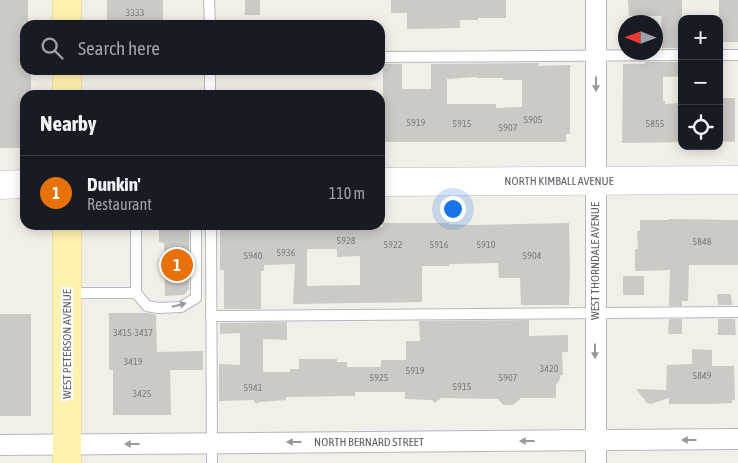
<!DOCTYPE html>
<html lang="en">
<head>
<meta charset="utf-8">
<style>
  :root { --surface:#171b24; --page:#20242c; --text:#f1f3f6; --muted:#9ea1a6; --line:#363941; --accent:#8c9099 }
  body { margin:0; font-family:"Asap Condensed",sans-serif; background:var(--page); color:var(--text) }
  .controls { position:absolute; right:15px; top:15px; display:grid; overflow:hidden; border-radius:10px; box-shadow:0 2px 12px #0003 }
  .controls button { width:45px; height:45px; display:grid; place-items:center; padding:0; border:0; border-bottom:1px solid var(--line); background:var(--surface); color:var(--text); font:25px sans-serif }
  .compass { position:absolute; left:618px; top:15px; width:45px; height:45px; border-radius:50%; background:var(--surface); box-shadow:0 2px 12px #0003; rotate:271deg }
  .you { position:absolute; left:452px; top:208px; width:18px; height:18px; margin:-12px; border:4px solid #fff; border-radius:50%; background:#1a73e8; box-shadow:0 0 0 8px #1a73e833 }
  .badge { display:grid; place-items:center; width:32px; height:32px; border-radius:50%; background:var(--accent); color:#fff; font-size:16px; font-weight:700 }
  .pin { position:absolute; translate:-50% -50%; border:2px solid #fff; box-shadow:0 1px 5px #0006 }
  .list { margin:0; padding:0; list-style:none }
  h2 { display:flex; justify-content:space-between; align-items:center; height:65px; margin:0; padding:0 20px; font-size:21px }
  h2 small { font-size:16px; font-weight:400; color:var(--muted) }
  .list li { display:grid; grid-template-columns:32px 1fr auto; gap:15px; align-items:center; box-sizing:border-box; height:75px; padding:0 20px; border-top:1px solid var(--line) }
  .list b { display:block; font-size:19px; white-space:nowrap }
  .list p { margin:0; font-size:16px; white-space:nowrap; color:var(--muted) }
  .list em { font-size:16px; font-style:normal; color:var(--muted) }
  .icon { flex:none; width:28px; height:28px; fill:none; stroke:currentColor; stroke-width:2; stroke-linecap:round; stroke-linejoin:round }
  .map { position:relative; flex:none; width:738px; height:463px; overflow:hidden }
  .search { position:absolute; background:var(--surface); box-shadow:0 2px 12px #0003; left:20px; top:20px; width:365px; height:55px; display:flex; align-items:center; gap:12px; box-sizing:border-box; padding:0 18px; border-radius:15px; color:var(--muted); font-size:19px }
  .panel { position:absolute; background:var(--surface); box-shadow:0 2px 12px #0003; left:20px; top:90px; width:365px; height:140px; border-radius:15px }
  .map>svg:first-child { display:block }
  .building { fill:#cccac5; fill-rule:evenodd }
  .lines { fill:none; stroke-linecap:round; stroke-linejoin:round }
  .lane-casing { stroke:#b5b8bc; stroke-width:12 }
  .street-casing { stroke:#b5b8bc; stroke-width:22 }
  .secondary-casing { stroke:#b6babf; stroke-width:29 }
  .primary-casing { stroke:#f2c960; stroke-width:29 }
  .lane { stroke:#fff; stroke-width:10 }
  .street { stroke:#fff; stroke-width:20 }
  .secondary { stroke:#fff; stroke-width:28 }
  .primary { stroke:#fff2af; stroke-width:28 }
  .oneway { fill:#979a9d }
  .labels { text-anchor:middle; stroke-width:4.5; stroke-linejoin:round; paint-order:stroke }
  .number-label { font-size:10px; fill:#7a7d7f }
  .street-label { font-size:12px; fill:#5f6368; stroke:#fff }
</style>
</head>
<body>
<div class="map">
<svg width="738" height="463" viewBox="0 0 738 463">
  <rect width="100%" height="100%" fill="#f1efe8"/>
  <g class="building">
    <path d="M0 0H28V22H25V70H31V95H25V148H0Z"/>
    <rect x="107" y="0" width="56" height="25"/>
    <rect x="245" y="0" width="15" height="15"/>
    <path d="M391 0H506V18H478V20H460V28L407 29V13H391Z"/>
    <path d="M628 0H682V48H662L661 16H629Z"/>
    <rect x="719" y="0" width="19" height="42"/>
    <path d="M645 62H682V76L663 77V101H665V104L682 103V142L622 143 623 64H645Z"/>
    <path d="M527 63H539L538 66 570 65V134H566V142H383V64H402V89H431V64ZM477 77V78H503V80H522V107L496 108V104H447V79Z"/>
    <path d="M719 98H735V142L719 141Z"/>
    <path d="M669 219 738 220V265H689L688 301H682V306H669L670 270 635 271V249H638L637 231H640V220H669Z"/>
    <path d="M383 223H449V224L472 225 569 223 570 273 569 305H521L520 278H499L498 263 449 264V266H422V302L293 304 295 264 264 265V271H261V309H224V270H220V225H263V226L278 227V229H313V226L383 227ZM307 249H337V257L360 256V285L307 286Z"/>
    <path d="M159 225H189V289L184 295 165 296 164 243 159 242Z"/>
    <rect x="623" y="276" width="21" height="19"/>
    <path d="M717 294H731L732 305H718Z"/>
    <path d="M109 313H148L156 315 157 352 203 351V370H170L171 415H113V370H109Z"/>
    <rect x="0" y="314" width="31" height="102"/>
    <path d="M669 319H682V334H668Z"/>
    <path d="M718 319H735L736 335H718Z"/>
    <path d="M529 320V336L568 335V352H562L563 375H561L558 383 556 384V398H521L513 405H503L498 399 441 398 435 403 432 400 405 399V392H355V396H347L286 397V400L260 402 256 404 253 400 219 401V364L240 365V333L220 334V323L287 322V340L263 339V372H290V369H299V359H337V362H347V367H381V360H406V341H420L419 321Z"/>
    <path d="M692 349 712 350V366H734L735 400H732V403L711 404H669V398L651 404 647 403 636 389 666 390 667 365 692 364Z"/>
  </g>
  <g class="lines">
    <g class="lane-casing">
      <g id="lane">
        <path d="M209 0 210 25"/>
        <path d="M719 55H738"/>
        <path d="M380 57 682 55"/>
        <path d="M210 70V95"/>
        <path d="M211 225 212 463"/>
        <path d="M68 293H136V225"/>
        <path d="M136 293 147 306 158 308 181 307 196 298V225"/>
        <path d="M211 316 738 312"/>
      </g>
    </g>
    <g class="street-casing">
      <g id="street">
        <path d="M0 445 738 439"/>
        <path d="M596 463V0"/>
      </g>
    </g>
    <g class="secondary-casing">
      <g id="secondary">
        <path d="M380 182 738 180"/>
        <path d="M0 185 25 184"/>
      </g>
    </g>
    <g class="primary-casing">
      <g id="primary">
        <path d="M67 0V25"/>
        <path d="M67 70V95"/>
        <path d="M67 225V463"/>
      </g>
    </g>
    <use href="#lane" class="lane"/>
    <use href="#street" class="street"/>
    <use href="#secondary" class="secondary"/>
    <use href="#primary" class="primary"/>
  </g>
  <defs><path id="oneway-solid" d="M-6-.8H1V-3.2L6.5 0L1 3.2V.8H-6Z" transform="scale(1.25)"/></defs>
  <g class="oneway">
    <use href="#oneway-solid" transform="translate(596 84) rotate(90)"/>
    <use href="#oneway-solid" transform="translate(179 305) rotate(-14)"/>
    <use href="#oneway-solid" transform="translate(595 351) rotate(90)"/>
    <use href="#oneway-solid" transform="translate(689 440) rotate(180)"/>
    <use href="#oneway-solid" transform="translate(527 441) rotate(180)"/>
    <use href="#oneway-solid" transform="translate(294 442) rotate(180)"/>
    <use href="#oneway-solid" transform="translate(132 444) rotate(180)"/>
  </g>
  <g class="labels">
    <g class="number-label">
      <text x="135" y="16">3333</text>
      <text x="533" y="123">5905</text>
      <text x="416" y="126">5919</text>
      <text x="462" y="127">5915</text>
      <text x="655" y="127">5855</text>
      <text x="508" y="131">5907</text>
      <text x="346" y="244">5928</text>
      <text x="702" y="245">5848</text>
      <text x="393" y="248">5922</text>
      <text x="439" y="248">5916</text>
      <text x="486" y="248">5910</text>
      <text x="286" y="256">5936</text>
      <text x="253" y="259">5940</text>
      <text x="532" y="259">5904</text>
      <text x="133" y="336">3415-3417</text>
      <text x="133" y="365">3419</text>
      <text x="549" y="372">3420</text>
      <text x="415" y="374">5919</text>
      <text x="702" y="379">5849</text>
      <text x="379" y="381">5925</text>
      <text x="508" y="381">5907</text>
      <text x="462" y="390">5915</text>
      <text x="253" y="391">5941</text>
      <text x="142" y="397">3425</text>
    </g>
    <g class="street-label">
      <text x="559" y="185">NORTH KIMBALL AVENUE</text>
      <text transform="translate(595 261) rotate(-90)" y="4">WEST THORNDALE AVENUE</text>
      <text transform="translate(67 344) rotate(-90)" y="4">WEST PETERSON AVENUE</text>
      <text x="369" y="446">NORTH BERNARD STREET</text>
    </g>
  </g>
</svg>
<div class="controls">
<button>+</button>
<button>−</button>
<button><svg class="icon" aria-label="locate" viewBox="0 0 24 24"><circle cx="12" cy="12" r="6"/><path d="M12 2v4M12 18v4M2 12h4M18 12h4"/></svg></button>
</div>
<svg class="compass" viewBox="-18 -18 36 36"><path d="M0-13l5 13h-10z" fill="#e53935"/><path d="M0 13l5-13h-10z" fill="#9ea1a6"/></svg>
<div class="you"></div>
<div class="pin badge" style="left:177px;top:265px;background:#e8710a">1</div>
<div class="search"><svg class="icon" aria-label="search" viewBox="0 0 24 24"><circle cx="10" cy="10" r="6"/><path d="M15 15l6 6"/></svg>Search here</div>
<section class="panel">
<h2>Nearby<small></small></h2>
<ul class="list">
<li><span class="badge" style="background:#e8710a">1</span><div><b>Dunkin'</b><p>Restaurant</p></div><em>110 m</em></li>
</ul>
</section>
</div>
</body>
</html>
